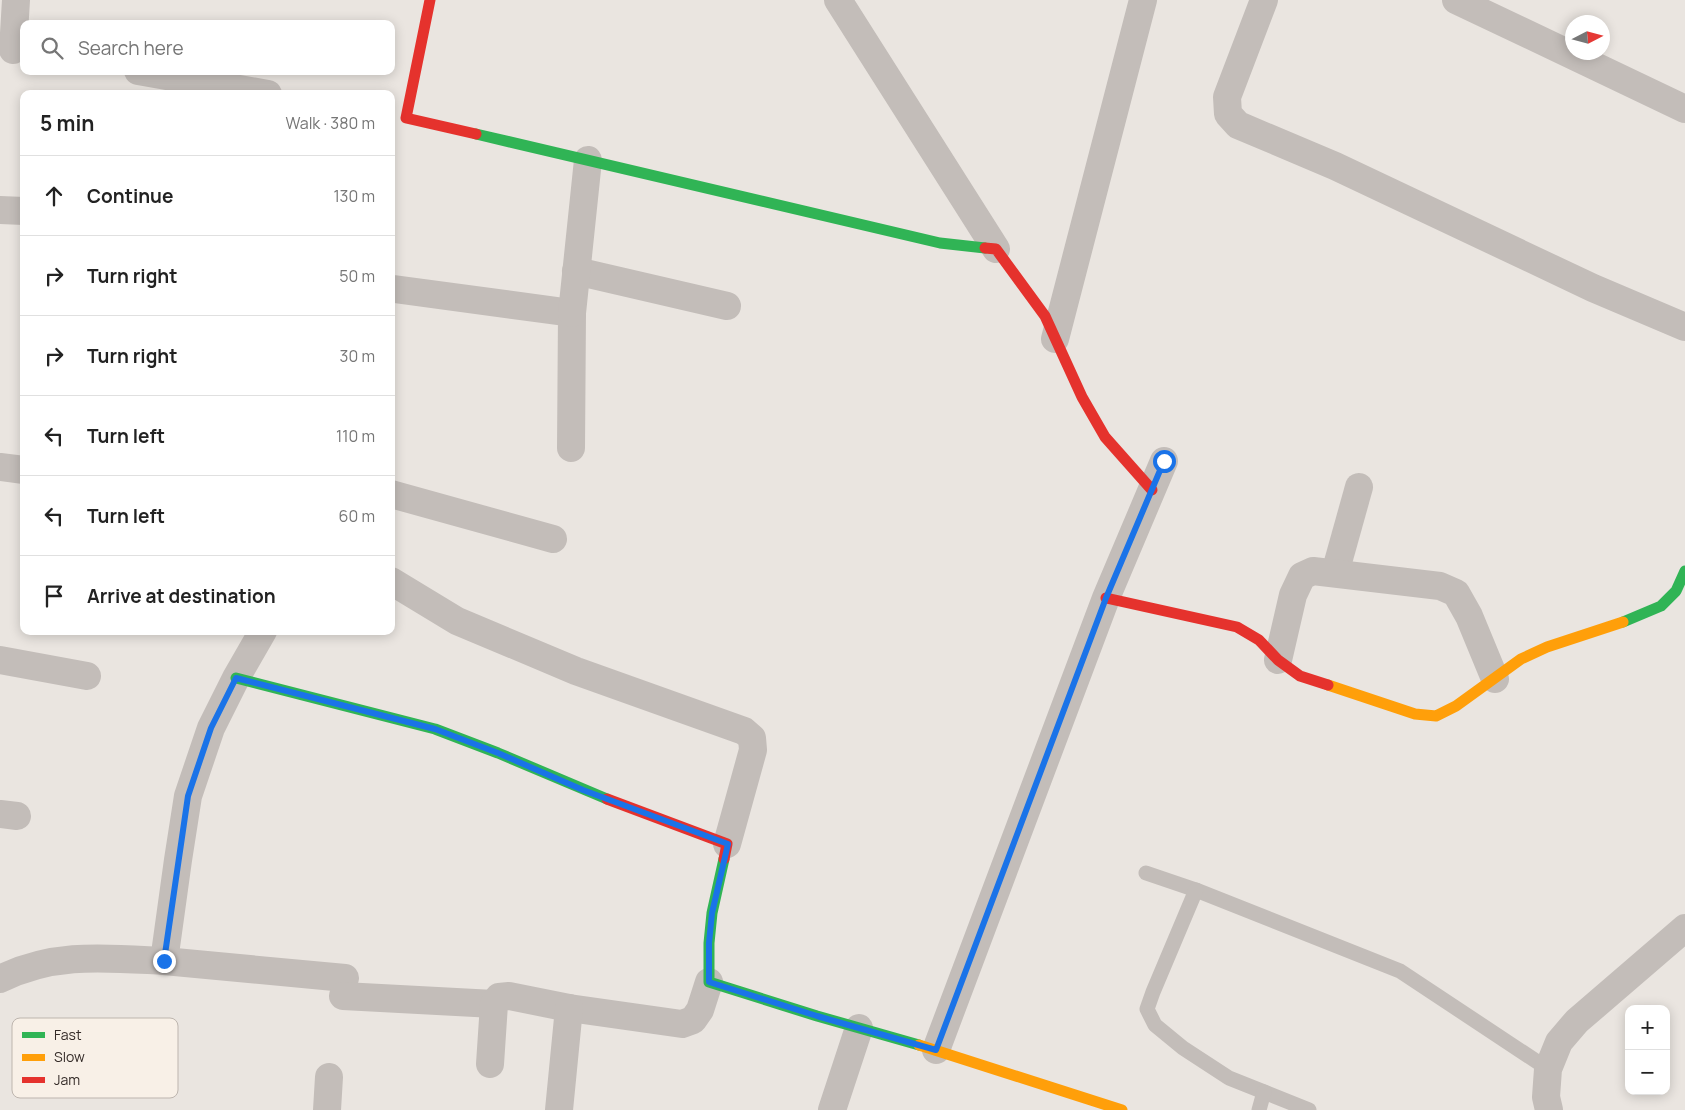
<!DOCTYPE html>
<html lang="en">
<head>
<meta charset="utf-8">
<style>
  :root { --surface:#fff; --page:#f2f2f2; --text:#222; --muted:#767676; --line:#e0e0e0 }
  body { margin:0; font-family:Manrope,sans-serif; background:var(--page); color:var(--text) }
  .controls { position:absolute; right:15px; bottom:15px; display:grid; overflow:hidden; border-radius:10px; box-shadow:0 2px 12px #0003 }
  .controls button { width:45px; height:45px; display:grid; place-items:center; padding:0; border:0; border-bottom:1px solid var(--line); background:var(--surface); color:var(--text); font:25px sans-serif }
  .compass { position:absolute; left:1565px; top:15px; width:45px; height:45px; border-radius:50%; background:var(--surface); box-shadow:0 2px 12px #0003; rotate:84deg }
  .stop { position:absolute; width:15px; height:15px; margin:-11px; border:4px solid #1a73e8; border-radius:50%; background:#fff }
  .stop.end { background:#1a73e8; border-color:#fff; box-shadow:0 1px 5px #0008 }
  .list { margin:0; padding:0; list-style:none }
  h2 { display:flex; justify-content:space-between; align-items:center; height:65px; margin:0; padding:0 20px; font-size:21px }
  h2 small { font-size:16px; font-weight:400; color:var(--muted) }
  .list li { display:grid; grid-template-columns:32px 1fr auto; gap:15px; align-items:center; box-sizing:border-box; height:80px; padding:0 20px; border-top:1px solid var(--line) }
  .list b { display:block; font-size:19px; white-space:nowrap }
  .list em { font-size:16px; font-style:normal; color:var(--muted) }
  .icon { flex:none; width:28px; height:28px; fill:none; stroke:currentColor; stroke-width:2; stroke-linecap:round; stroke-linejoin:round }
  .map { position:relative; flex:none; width:1685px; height:1110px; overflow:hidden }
  .search { position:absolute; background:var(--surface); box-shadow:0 2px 12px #0003; left:20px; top:20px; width:375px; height:55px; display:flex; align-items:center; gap:12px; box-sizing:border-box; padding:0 18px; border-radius:10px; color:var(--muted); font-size:19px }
  .panel { position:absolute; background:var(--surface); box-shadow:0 2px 12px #0003; left:20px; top:90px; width:375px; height:545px; border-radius:10px }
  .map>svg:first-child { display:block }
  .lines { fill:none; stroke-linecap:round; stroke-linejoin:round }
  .lane { stroke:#c3bdb9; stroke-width:15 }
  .street { stroke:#c3bdb9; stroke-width:28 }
  .fast { stroke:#30b455; stroke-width:11 }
  .slow { stroke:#ff9f0a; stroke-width:11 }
  .jam { stroke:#e5322d; stroke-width:11 }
  .route { stroke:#1a73e8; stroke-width:6 }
  .key { fill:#f8f0e7; stroke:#bdb5ae; stroke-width:1 }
  .key-label { font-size:14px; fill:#342b28 }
</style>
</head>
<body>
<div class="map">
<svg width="1685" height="1110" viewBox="0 0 1685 1110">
  <rect width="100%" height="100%" fill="#eae5e0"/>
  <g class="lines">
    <g class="lane">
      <path d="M1146 873 1196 890 1400 971 1548 1069"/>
      <path d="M1196 890 1153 992 1147 1009 1155 1025 1183 1048 1229 1078 1309 1110"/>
      <path d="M1259 1110 1264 1092"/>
    </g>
    <g class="street">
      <path d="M838 0 996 249"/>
      <path d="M1264 0 1227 97 1228 114 1238 125 1335 166 1593 288 1685 327"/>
      <path d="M1456 0 1685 109"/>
      <path d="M13 50 16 0"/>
      <path d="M138 71 268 94"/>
      <path d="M0 210 24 211"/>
      <path d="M576 271 727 306"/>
      <path d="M394 289 572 313 571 448"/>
      <path d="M572 313 588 160"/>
      <path d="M1055 339 1143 0"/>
      <path d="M0 467 24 470"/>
      <path d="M391 494 553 539"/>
      <path d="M1335 573 1359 487"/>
      <path d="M391 581 457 621 576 671 744 731 752 738 753 750 727 844"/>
      <path d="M0 660 87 676"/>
      <path d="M1278 660 1293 595 1302 576 1313 571 1440 586 1456 593 1469 616 1495 679"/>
      <path d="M0 814 17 816"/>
      <path d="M164 961 345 978"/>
      <path d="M0 979C54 952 106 958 164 961L178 860 188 796 211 728 236 678 263 631"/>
      <path d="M343 996 494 1004"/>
      <path d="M936 1050 1106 598 1164 461"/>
      <path d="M490 1064 494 1004 499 997 509 996 569 1008 682 1024 693 1020 700 1010 709 982"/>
      <path d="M327 1110 329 1077"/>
      <path d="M559 1110 569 1008"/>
      <path d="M832 1110 859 1028"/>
      <path d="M1549 1110 1546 1097 1548 1069 1559 1042 1577 1021 1685 928"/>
    </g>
    <g class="fast">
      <path d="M476 134 940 243 985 248"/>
      <path d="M1623 622 1661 606 1676 591 1685 571"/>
      <path d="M236 678 435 729 498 753 607 799"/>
      <path d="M724 859 712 913 709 943V982L817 1016 919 1045"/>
    </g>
    <g class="slow">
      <path d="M1328 685 1415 714 1436 716 1456 706 1521 659 1547 647 1623 622"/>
      <path d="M919 1045 1122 1110"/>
    </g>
    <g class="jam">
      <path d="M430 0 406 118 476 134"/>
      <path d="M985 248 996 249 1045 316 1082 397 1105 437 1152 490"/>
      <path d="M1106 598 1237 627 1259 640 1278 660 1300 676 1328 685"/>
      <path d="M607 799 727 844 724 859"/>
    </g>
  </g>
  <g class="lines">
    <path class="route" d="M164 961 188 796 211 728 236 678 435 729 498 753 583 790 728 844 712 913 709 943V982L817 1016 936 1050 1106 598 1164 461"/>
  </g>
  <rect x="12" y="1018" width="166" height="80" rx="8" class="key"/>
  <rect x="22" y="1032" width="23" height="6" fill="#30b455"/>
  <rect x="22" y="1054" width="23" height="7" fill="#ff9f0a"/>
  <rect x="22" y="1077" width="23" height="6" fill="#e5322d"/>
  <g class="key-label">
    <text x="54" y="1040">Fast</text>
    <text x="54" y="1062">Slow</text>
    <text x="54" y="1085">Jam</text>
  </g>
</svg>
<div class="controls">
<button>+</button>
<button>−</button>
</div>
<svg class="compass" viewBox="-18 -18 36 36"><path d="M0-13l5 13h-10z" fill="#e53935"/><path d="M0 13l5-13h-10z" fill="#767676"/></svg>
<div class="stop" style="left:1164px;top:461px"></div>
<div class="stop end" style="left:164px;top:961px"></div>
<div class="search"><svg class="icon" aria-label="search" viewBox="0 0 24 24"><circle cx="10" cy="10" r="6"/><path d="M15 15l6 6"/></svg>Search here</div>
<section class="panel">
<h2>5 min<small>Walk · 380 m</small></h2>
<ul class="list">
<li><svg class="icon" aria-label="ahead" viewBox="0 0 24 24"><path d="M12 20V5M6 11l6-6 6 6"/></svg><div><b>Continue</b></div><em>130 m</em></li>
<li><svg class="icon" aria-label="right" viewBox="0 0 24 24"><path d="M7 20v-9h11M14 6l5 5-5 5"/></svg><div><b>Turn right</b></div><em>50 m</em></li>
<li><svg class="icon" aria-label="right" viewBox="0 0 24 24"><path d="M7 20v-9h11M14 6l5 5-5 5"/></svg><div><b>Turn right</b></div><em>30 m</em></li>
<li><svg class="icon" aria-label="left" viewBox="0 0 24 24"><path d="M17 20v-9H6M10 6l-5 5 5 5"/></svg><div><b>Turn left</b></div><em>110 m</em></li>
<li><svg class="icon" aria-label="left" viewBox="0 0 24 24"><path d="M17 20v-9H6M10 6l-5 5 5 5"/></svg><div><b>Turn left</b></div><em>60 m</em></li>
<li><svg class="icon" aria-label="arrive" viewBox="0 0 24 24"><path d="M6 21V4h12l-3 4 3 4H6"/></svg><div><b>Arrive at destination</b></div></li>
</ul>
</section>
</div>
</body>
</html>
